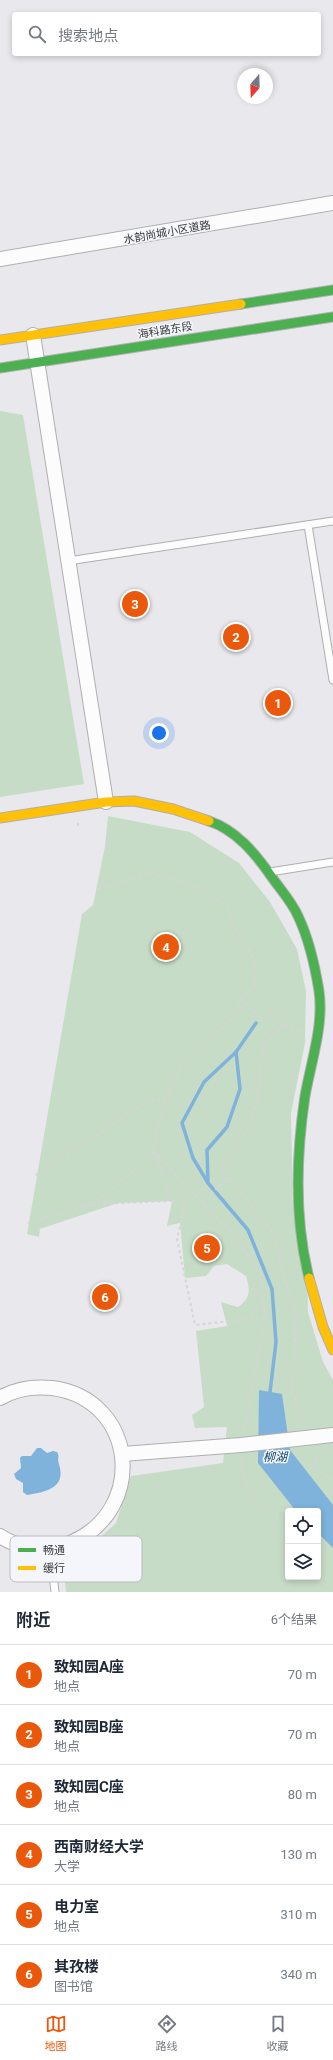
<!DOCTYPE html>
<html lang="zh">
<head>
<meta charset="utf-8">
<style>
  :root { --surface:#fff; --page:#f2f2f3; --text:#1f2937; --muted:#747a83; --line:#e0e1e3; --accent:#ea580c }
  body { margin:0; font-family:Roboto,"Noto Sans SC",sans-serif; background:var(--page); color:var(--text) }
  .controls { position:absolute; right:12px; bottom:12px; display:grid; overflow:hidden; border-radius:4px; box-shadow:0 2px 6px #0003 }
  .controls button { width:36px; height:36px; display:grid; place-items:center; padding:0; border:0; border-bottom:1px solid var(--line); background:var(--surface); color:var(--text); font:20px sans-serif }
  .compass { position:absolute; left:237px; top:68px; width:36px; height:36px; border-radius:50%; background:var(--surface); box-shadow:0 2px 6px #0003; rotate:199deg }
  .you { position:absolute; left:159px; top:733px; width:14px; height:14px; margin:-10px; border:3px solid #fff; border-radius:50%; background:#1a73e8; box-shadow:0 0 0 6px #1a73e833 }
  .badge { display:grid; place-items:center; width:26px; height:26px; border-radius:50%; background:var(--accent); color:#fff; font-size:13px; font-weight:700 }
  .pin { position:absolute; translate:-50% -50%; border:2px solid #fff; box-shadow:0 1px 4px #0006 }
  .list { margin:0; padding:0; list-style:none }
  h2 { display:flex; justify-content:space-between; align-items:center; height:52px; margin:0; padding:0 16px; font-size:17px }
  h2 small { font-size:13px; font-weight:400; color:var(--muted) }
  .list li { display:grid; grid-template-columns:26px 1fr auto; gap:12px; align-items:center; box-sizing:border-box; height:60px; padding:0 16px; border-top:1px solid var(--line) }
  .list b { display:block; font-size:15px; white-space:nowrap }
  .list p { margin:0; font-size:13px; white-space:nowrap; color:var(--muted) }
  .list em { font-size:13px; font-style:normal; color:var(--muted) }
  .icon { flex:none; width:22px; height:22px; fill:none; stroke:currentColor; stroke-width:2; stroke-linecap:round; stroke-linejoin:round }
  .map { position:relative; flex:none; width:333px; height:1592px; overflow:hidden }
  .search { position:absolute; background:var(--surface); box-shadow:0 2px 6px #0003; left:12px; right:12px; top:12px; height:44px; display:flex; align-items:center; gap:10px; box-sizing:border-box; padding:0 14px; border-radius:4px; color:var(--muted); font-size:15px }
  .sheet { height:412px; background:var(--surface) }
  nav { display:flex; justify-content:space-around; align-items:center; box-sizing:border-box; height:56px; border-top:1px solid var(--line); background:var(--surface); font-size:11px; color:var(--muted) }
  nav a { display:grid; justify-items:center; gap:2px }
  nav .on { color:var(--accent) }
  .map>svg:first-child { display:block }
  .green { fill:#c7dcc7; fill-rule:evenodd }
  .water { fill:#7fb3db }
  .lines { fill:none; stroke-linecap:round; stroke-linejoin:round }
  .stream { stroke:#7fb3db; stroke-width:3.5 }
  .lane-casing { stroke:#afafb2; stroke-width:9 }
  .street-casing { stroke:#afafb2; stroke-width:16 }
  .fast-casing { stroke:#afafb2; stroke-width:11 }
  .slow-casing { stroke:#afafb2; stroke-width:11 }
  .path { stroke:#d5d5d6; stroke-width:2; stroke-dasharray:3 3; stroke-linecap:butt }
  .lane { stroke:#fcfcfc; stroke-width:7 }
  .street { stroke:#fcfcfc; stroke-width:14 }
  .fast { stroke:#4caf50; stroke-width:9 }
  .slow { stroke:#ffc107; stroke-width:9 }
  .labels { text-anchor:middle; stroke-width:3; stroke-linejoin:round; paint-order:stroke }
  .street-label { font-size:11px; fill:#38393b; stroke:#f5f6fb }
  .water-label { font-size:12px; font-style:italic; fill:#044266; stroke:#f5f6fb }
  .key { fill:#f5f6fb; stroke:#bcbdc1; stroke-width:1 }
  .key-label { font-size:11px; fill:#38393b }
</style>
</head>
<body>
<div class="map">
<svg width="333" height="1592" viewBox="0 0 333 1592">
  <rect width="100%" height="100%" fill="#e9e9ed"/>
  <g class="green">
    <path d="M0 411 23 415 84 784 0 797Z"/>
    <path d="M108 816 190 832 239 863 270 902 297 949 306 991 305 1043 291 1113 293 1208 307 1262 308 1312 323 1362 333 1380V1592H66L63 1562 83 1553 116 1523 131 1476 223 1463 227 1427 195 1428 192 1415 204 1407 196 1331 227 1326 221 1302 238 1307C251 1299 250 1289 246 1276L227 1264 214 1266 206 1276 185 1278 180 1223 167 1226 172 1201 118 1203 40 1229 39 1237 27 1234 82 914 93 905 105 846ZM288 1511H318V1577H288Z"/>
  </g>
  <g class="water">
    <path d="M259 1390 282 1394 290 1450 333 1505V1548L318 1533V1511H296L258 1463Z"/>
    <path d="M37 1448H41L47 1453 53 1451 57 1452C60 1456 57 1459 59 1464 67 1489 44 1492 27 1495L23 1492V1483L16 1479 14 1474 21 1468 20 1458 22 1456H31Z"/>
  </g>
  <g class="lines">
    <g class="stream">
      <path d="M256 1023 236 1052 204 1082 182 1123 193 1158 208 1183 248 1230 272 1289 276 1342 270 1392"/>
      <path d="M208 1182 207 1150 227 1127 240 1089 236 1052"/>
    </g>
    <g class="lane-casing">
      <g id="lane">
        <path d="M308 525 333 680"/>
        <path d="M68 561 333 521"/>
        <path d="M270 872 333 862"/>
        <path d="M50 1548 55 1592"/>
      </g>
    </g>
    <g class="street-casing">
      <g id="street">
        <path d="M0 259 333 203"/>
        <path d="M33 335 106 802"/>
        <path d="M0 1398C17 1388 33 1386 52 1388 137 1399 148 1511 70 1543 48 1552 19 1549 0 1536"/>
        <path d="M122 1454 241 1445 333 1435"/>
      </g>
    </g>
    <g class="fast-casing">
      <g id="fast">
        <path d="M241 304 333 290"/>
        <path d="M0 368 333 317"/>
        <path d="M209 821C236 830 255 853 271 876 280 889 292 902 298 916 309 939 315 966 319 991 324 1025 311 1062 305 1096 296 1156 294 1218 309 1278"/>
      </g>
    </g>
    <g class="slow-casing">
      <g id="slow">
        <path d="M0 340 241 304"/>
        <path d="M0 818 106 802 134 801 173 809 209 821"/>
        <path d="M309 1278 323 1327 333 1350"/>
      </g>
    </g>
    <g class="path">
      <path d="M78 826V821"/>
      <path d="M99 889 151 873 201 888 226 906 240 936 256 962 255 986 241 1000"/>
      <path d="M284 1025 264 1046 258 1093 250 1127 233 1150 221 1169 274 1234 283 1275 296 1317 295 1355 291 1392 307 1426"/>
      <path d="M36 1175 149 1100H165"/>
      <path d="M202 1202 228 1178"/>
      <path d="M93 1204 155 1153 237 1239 261 1277 265 1317 244 1433"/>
      <path d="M28 1223 93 1204 172 1201"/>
      <path d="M265 1317 195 1325 177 1239 184 1211 180 1200 172 1201 155 1153 151 1148 157 1139V1128L165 1100 187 1054 236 1017 241 1000 260 1017 270 1011 284 1025 302 1032"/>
      <path d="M314 1449 317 1470 333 1481"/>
      <path d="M241 1457 240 1464 249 1492 288 1527"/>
      <path d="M318 1549 323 1555"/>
    </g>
    <use href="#lane" class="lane"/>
    <use href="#street" class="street"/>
    <use href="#fast" class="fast"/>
    <use href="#slow" class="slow"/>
  </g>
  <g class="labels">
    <g class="street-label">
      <text transform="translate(167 232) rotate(-10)" y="4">水韵尚城小区道路</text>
      <text transform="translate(165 330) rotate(-9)" y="4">海科路东段</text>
    </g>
    <g class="water-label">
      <text x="275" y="1461">柳湖</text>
    </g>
  </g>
  <rect x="10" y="1536" width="132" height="46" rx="6" class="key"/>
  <rect x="18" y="1548" width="18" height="4" fill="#4caf50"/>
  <rect x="18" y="1566" width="18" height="4" fill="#ffc107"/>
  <g class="key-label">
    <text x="43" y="1554">畅通</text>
    <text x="43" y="1572">缓行</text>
  </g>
</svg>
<div class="controls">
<button><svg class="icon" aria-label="locate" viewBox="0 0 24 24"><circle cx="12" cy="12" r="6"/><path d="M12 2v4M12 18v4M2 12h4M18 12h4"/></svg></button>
<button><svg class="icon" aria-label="layers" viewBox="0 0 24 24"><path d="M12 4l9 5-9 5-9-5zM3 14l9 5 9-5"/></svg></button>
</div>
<svg class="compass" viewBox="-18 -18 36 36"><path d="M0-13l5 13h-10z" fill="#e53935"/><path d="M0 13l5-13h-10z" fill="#747a83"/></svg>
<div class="you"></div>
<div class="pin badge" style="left:278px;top:703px">1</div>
<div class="pin badge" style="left:236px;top:637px">2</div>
<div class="pin badge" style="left:135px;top:604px">3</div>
<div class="pin badge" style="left:166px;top:947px">4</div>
<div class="pin badge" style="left:207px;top:1248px">5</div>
<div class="pin badge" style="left:105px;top:1297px">6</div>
<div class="search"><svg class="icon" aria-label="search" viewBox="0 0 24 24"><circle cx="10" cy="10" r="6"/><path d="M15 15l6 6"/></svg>搜索地点</div>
</div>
<section class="sheet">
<h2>附近<small>6个结果</small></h2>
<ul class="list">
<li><span class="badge">1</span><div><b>致知园A座</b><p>地点</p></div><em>70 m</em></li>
<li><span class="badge">2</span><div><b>致知园B座</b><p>地点</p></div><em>70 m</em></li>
<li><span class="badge">3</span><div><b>致知园C座</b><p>地点</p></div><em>80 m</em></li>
<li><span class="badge">4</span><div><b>西南财经大学</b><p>大学</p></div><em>130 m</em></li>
<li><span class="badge">5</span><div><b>电力室</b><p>地点</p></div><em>310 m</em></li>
<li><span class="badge">6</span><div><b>其孜楼</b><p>图书馆</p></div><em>340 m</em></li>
</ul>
</section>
<nav>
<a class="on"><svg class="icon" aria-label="map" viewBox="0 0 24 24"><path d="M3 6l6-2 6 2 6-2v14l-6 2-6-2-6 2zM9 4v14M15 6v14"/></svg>地图</a>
<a><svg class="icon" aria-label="directions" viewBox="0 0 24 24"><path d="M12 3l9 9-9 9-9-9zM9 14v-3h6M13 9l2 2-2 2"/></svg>路线</a>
<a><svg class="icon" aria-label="saved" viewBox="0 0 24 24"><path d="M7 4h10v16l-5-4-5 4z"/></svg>收藏</a>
</nav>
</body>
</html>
